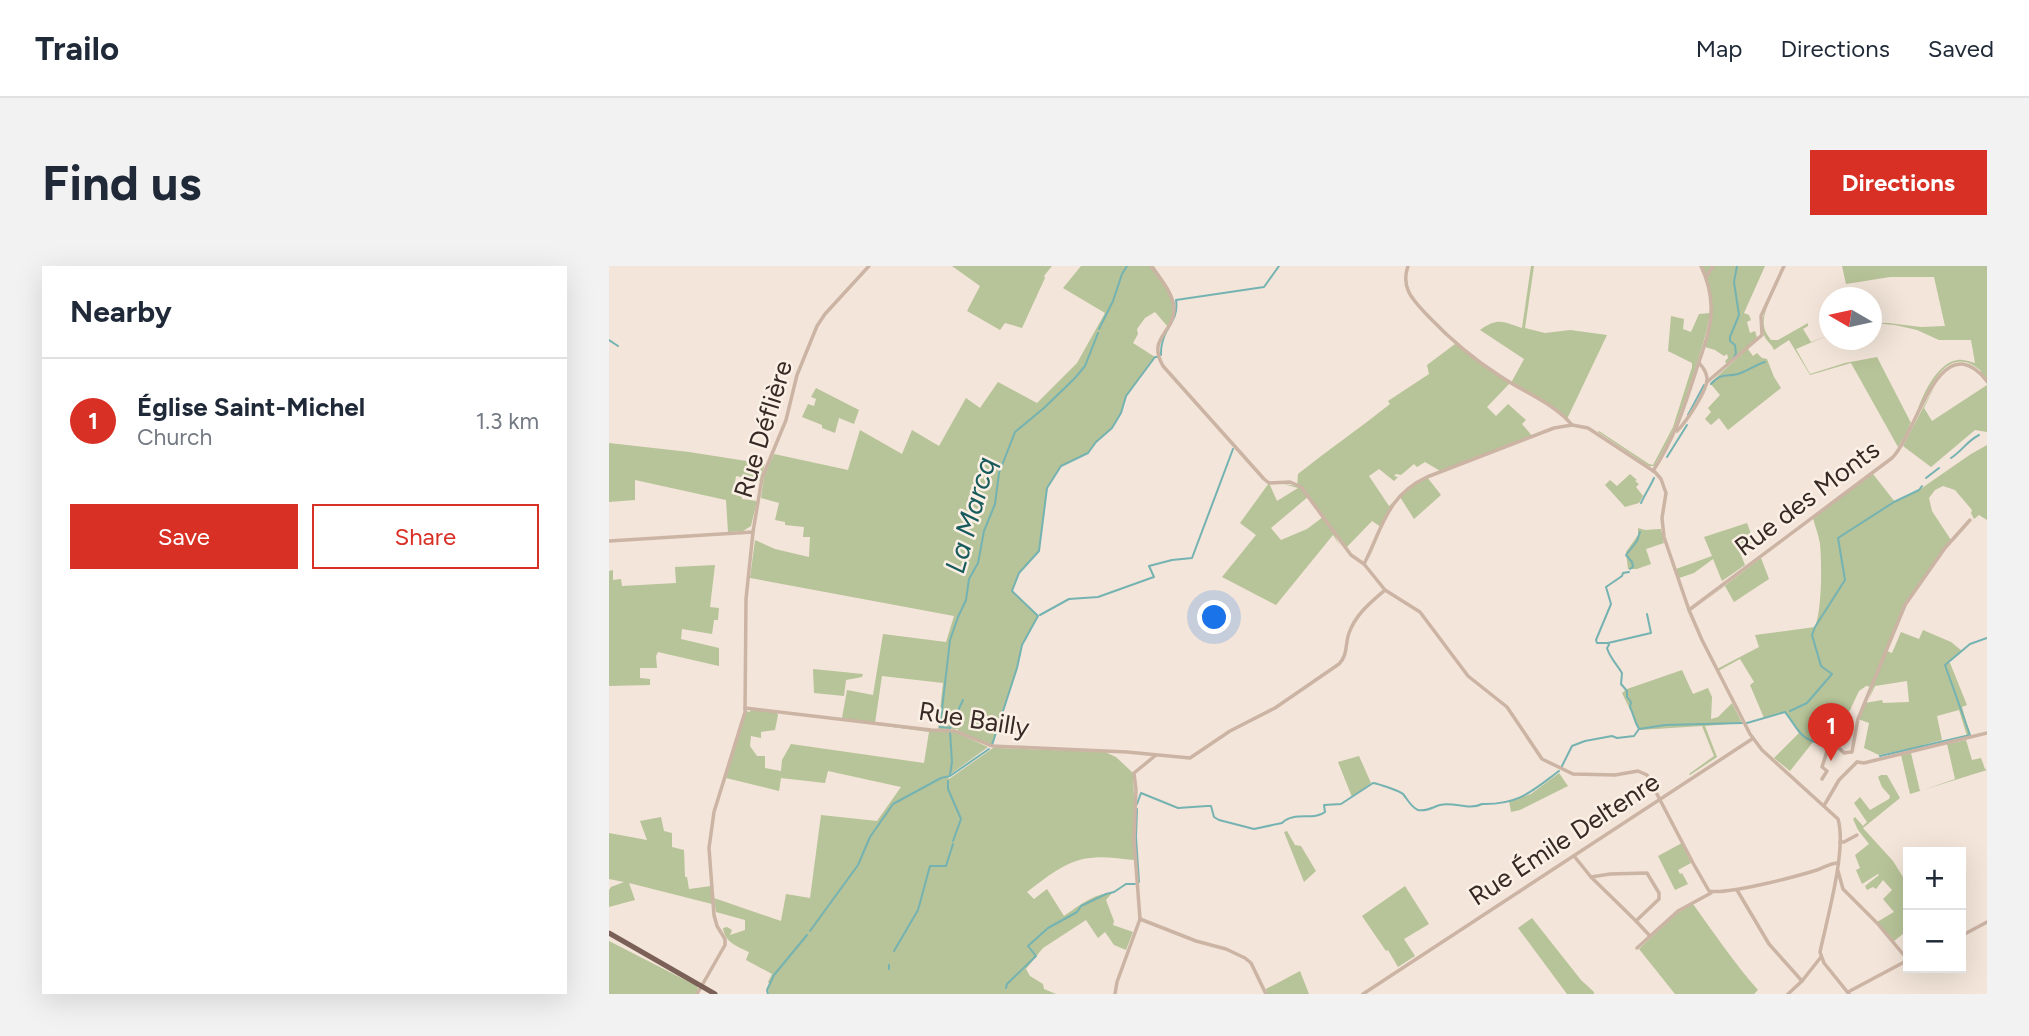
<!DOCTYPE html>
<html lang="en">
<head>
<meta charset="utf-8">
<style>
  :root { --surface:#fff; --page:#f2f2f3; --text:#1f2937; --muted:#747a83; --line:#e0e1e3; --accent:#d93025 }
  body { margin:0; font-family:Figtree,sans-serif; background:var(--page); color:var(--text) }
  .controls { position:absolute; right:21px; bottom:21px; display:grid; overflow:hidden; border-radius:0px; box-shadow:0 7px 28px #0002 }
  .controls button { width:63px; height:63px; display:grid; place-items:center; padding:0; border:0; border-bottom:2px solid var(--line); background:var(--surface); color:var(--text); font:35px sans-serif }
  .compass { position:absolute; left:1210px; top:21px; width:63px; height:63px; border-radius:50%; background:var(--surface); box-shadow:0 7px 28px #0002; rotate:279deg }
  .you { position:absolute; left:606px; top:352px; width:24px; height:24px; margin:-18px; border:5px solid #fff; border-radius:50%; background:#1a73e8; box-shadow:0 0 0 10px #1a73e833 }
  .badge { display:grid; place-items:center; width:46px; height:46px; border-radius:50%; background:var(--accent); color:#fff; font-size:23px; font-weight:700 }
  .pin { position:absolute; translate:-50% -58px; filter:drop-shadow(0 2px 4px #0008) }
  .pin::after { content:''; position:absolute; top:37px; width:24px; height:21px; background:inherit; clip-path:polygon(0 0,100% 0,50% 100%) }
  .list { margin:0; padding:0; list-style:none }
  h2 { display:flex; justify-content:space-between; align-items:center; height:91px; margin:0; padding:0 28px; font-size:30px }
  h2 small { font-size:23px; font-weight:400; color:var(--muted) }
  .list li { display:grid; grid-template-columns:46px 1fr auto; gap:21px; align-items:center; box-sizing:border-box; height:126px; padding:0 28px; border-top:2px solid var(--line) }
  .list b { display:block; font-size:26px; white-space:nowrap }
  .list p { margin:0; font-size:23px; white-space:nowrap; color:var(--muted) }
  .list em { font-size:23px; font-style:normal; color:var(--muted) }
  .actions { display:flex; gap:14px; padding:21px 28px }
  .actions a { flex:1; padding:16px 0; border:2px solid var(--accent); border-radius:0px; text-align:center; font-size:24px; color:var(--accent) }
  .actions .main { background:var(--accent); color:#fff }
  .map { position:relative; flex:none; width:1378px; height:728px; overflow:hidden; border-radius:0px }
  header { display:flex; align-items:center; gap:42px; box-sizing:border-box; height:98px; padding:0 35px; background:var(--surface); border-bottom:2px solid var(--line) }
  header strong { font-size:33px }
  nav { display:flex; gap:38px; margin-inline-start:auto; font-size:24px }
  .intro { display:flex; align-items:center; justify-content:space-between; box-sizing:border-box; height:168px; padding:0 42px }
  h1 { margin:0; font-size:49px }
  .button { padding:18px 32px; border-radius:0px; background:var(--accent); color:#fff; font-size:24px; font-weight:700 }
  main { display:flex; gap:42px; padding:0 42px }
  aside { flex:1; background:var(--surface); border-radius:0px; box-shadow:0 7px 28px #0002 }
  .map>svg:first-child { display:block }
  .green { fill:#b7c398; fill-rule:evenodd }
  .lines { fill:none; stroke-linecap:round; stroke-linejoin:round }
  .stream { stroke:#75b3b2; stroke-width:2 }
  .minor { stroke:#ccb4a4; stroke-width:3.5 }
  .major { stroke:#7a6056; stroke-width:5 }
  .labels { text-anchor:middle; stroke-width:5; stroke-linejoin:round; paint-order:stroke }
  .street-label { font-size:26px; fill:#372a26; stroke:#fbf0e5 }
  .water-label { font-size:28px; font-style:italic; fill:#185b5c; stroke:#fbf0e5 }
</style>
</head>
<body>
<header>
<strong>Trailo</strong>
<nav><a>Map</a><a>Directions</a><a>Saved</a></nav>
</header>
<div class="intro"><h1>Find us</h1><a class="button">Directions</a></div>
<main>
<aside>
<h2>Nearby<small></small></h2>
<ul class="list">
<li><span class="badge">1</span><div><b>Église Saint-Michel</b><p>Church</p></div><em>1.3 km</em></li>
</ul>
<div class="actions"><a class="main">Save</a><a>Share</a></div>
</aside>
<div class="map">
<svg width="1378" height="728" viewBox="0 0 1378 728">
  <rect width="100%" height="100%" fill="#f3e5d9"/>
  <g class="green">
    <path d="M343 0H443L435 10 436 12 413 62 396 57 391 64 358 45 371 20Z"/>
    <path d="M472 0H545C556 17 570 32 566 52L564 51 559 61 546 46 536 52 528 63 529 68 524 77 546 91 518 130 512 147 503 162 487 176 479 187 452 200 438 222 430 285 410 307 403 325 429 350 413 380 408 402 383 479 349 465V463H329L334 417 273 410 266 457 233 452 238 424 264 429 274 368 337 376 345 350 141 312 146 274 166 283 200 291 201 271H194L195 261 176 259V256L166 254 170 237 152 232 155 210 165 188 239 204 251 164 293 188 303 164 330 180 357 132 371 142 389 116 428 137 468 97 496 47 454 22Z"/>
    <path d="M922 0H925L916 62 936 67 961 64 998 69 958 153 944 142 901 117 878 141 887 150 899 138 917 154 913 158 924 171 833 206 816 196 808 201 805 198 792 209 787 208 785 210 789 211 785 215 770 203 760 210 780 240 790 231 781 241 759 296 772 261 763 255 736 283 725 268 731 280 724 269 667 339 613 311 647 269 631 257 660 217 668 235 689 222 674 218 688 220 689 208C719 184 751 162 781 138L779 135 820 108 818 99 846 78 902 117 915 93 871 64C890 51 893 56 913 62ZM700 230 714 251 698 263 672 274 662 262Z"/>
    <path d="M1093 0H1156L1135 47 1140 49 1142 54 1138 56 1141 67 1146 65 1148 72 1139 83 1144 90 1148 87 1153 92 1158 93 1165 111 1172 122 1119 164 1110 152 1102 159 1096 153 1102 146 1099 142 1111 129 1101 117 1134 87 1118 99 1116 95 1119 92 1118 88 1115 90 1106 84 1096 81C1105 54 1106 27 1093 0Z"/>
    <path d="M1233 0H1378V118L1371 109 1372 105C1337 74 1318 127 1306 152 1311 134 1327 96 1349 94 1355 93 1361 96 1366 97L1362 74H1330L1308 64 1286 59 1263 57H1279L1312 61 1336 60 1325 11H1281L1237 18Z"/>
    <path d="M1161 33C1155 49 1150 60 1162 74H1169L1199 57V60L1194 63 1202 76 1220 69 1187 83 1201 108 1236 97 1268 91 1302 157 1300 160H1302L1289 184 1301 161 1289 181 1242 97 1201 109 1180 74 1165 84C1162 77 1157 75 1155 69 1150 56 1156 45 1161 33Z"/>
    <path d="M1101 47C1098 69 1090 89 1084 110 1073 142 1064 171 1045 200H1040L989 166 990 165 1040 198 1044 199 1064 161 1083 101V97L1059 85 1062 50 1075 53 1074 63 1082 66 1090 48Z"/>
    <path d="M1329 113 1315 142 1323 155 1378 119V166L1366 164 1322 201 1294 180Z"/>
    <path d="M207 122 250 144 245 158 230 152 226 167 213 162V159L193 151 199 138 205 140 207 133 202 131Z"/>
    <path d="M0 177 80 186 156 198 151 215 127 210 124 228 133 229V233L148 235 142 260 134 265 119 266 117 234 26 214V234L0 236Z"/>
    <path d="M1378 179V254L1370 249 1365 253 1362 247 1363 244 1346 224 1334 220 1326 224 1320 232 1323 245 1342 274 1299 336 1278 385 1283 387 1292 366 1310 373 1314 364 1342 376 1353 385 1339 397H1341L1358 439 1353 441 1361 469 1358 470 1350 444 1328 450 1333 474 1314 479V481L1279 489 1298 483 1270 489 1255 482 1260 457 1249 453 1256 437 1273 434 1274 437 1300 436 1298 415 1266 420 1260 433 1264 421 1257 420 1250 425 1234 459 1219 456 1213 478 1204 476 1181 505 1165 492 1190 467 1178 447 1175 446 1155 452 1141 419 1145 416 1131 393 1109 405 1108 403 1150 381 1146 369 1206 361C1213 343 1213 298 1211 278 1210 270 1206 260 1204 252L1264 208 1286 236 1310 224 1362 188Z"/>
    <path d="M1021 208 1028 214 1026 215 1030 218 1027 221 1034 230 1030 237 1016 241 996 219 1001 214 1008 220Z"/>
    <path d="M818 211 832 229 805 253 791 231 804 219Z"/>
    <path d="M1138 257 1145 276 1132 282 1129 275 1127 277 1136 299 1113 315 1104 293 1085 307 1070 312 1067 303 1103 290 1095 271Z"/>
    <path d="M1029 262 1036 264 1052 263 1055 277 1037 283 1042 298 1028 303H1019L1017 286 1029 269Z"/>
    <path d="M1152 292 1160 313 1125 336 1116 320 1092 338Z"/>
    <path d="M106 299 101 341 110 342 109 354H105L103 368 73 363 72 373 110 382V400L49 386 47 390 48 402H31V412L41 413V419L0 420V305L4 304V314L12 313 13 320 67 317 66 301Z"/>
    <path d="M204 403 254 408 253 411 237 414 235 430 205 427Z"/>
    <path d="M1073 404 1084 428 1099 422 1103 431 1102 453 1109 451 1123 437 1133 457 1096 460 1108 491 1081 509 1080 508 1105 490 1093 460 1031 464 1013 427 1018 423Z"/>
    <path d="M142 443 167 446 169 449 166 464 152 466V472L142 470 141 480 148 490H156V502L172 505 173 494 182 478 315 497 320 466 238 455 344 465 379 481 339 510 340 513 384 482H388L496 486 507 491 524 507 525 529V594C511 593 495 590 481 592 457 594 437 612 418 626L425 633 438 623 455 650C468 641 487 626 503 627L497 634 505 655 504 659 524 666 517 684 505 679 496 666 489 672 477 654 434 682 417 703 421 710 434 718 435 723 447 728H160L159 724 161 719 159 716 163 708 137 694 140 686C127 680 116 676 114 662L118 661 123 664 121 669 136 664V654L107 646 105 632 172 655 177 628 201 632 212 549 268 555 292 521 219 505 216 517 172 512 170 525 117 512 137 445 141 446Z"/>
    <path d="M1357 474 1363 494 1372 492 1376 503 1378 504C1352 512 1327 520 1301 528L1292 489 1302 487 1311 525 1346 513 1338 478Z"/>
    <path d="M750 490 762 517 743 531 729 496Z"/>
    <path d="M950 507 959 520 911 544 902 546 900 535 922 528Z"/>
    <path d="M1272 509H1278L1291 532 1254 562 1284 595 1299 619V638L1296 640 1299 647V664L1285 675 1268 656 1285 646 1274 633 1283 624 1274 614 1267 623 1264 621 1258 624 1256 620 1270 609 1269 608 1253 618 1247 604 1251 602 1246 589 1260 578 1249 564 1244 553 1246 551 1254 560 1258 556 1245 537 1251 531 1261 544 1280 533 1281 530 1273 521 1269 511Z"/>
    <path d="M52 551 55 565 63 567V581L75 584 76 611H78L80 623 102 620 103 638 20 617 26 634 0 641V624L2 621 15 616 0 613V567L38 574 31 555Z"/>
    <path d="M678 565 686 579 692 580 707 605 695 616 675 566Z"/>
    <path d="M1073 577 1082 597 1069 604 1071 608 1073 607 1079 618 1066 624 1049 590Z"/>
    <path d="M796 620 820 658 795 673 806 690 789 701 779 684 777 685 753 650Z"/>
    <path d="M1084 638C1105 667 1125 697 1149 724L1145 728H1066L1030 683 1067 648Z"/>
    <path d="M923 652 972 714 985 726V728H958L909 662Z"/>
    <path d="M0 675 88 720 89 723 87 728H0Z"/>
    <path d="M691 705 700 728H658L657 723Z"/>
  </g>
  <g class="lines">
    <g class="stream">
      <path d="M490 63 504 35 513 8 518 0"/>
      <path d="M0 74 9 80"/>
      <path d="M552 89C552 85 552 81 553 78 556 60 570 55 567 34L655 21 670 0"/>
      <path d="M1125 91 1127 88 1126 79 1121 75V71L1130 49 1125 16 1128 0"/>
      <path d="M1102 118C1114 104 1121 113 1134 106 1142 103 1148 98 1156 96"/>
      <path d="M1079 149 1095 119"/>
      <path d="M1058 191 1078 159"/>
      <path d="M1342 192C1353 185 1358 175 1370 169"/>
      <path d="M1317 212 1330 202"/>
      <path d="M1032 237C1036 228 1041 221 1045 212"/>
      <path d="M1021 303 1024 301 1023 296 1017 289 1028 275 1031 266"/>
      <path d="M431 349 460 333 489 331 542 312 545 311 540 300 563 294 583 292 624 183"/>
      <path d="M999 377 1042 367 1038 348"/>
      <path d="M354 434 341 462 331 461 341 374 349 351 357 334 360 313 369 297 375 265 386 238 390 207 406 166 435 142 466 112 476 100 489 67"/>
      <path d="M1181 445 1198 437 1223 408 1212 400 1203 369 1206 361 1236 314 1229 272 1285 236 1310 224 1313 220"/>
      <path d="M1138 457 1176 446C1189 462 1190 474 1214 478"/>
      <path d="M1030 463 1056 459 1133 457"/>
      <path d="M383 479 408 402 413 379 429 350 403 325 410 307 430 285 438 222 452 200 479 187 487 176 503 162 512 147 517 130 546 91H548"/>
      <path d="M1271 490 1361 469 1336 399 1361 378 1378 372"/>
      <path d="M952 502 963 480 976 475 1003 470 1008 472 1025 470 1030 463C1025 455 1025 449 1021 441L1022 436 1018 431V425L1012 418 1013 407C1007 397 1001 392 998 382L1000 379 999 377H988L987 374 1002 338 997 321 1013 310 1014 307 1020 306"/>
      <path d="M341 509 343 496 341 466"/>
      <path d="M339 515V523L352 553 344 575"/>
      <path d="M528 538 532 527 569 542 598 540H602L605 551 610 554 645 563 673 557C685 545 705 555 716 546L715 539 732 538 764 517C770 518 791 525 794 528 799 534 802 541 809 544 817 546 824 541 831 539 844 535 860 545 873 538 910 539 923 525 950 505"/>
      <path d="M528 543 527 571 530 616"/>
      <path d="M201 665 249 599 261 571 284 538 332 512 341 510 380 483"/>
      <path d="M285 685 309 644 321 600H337L344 578"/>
      <path d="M280 699V703"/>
      <path d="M397 722 398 718 427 690 419 680 439 662 468 646 472 640 497 628 505 626 517 618H526"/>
      <path d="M159 728 158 724 165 709 198 669"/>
    </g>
    <g class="minor">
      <path d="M542 0C551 12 565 28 565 44 564 68 538 72 554 100L655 213 660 217 681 216 692 221 742 289 755 298 776 324 811 346 859 410 898 441 933 493 964 508 1006 509 1029 505 1038 509 1084 597 1100 625C1118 629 1189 610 1208 604 1216 601 1222 597 1229 597"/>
      <path d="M799 0C791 23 805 35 820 51 842 74 864 93 891 110 914 126 945 137 963 159"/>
      <path d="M1097 11 1104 0"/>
      <path d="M1098 116 1153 69 1152 50 1175 0"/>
      <path d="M1068 165C1077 156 1099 124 1098 112 1097 105 1094 101 1090 97"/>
      <path d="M1044 205C1066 171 1075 142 1087 105 1093 86 1101 67 1102 47 1103 31 1099 15 1092 0"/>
      <path d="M0 275 144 266"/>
      <path d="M755 298C773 263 778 229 818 211L945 162 963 159 979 162 1046 206 1052 213 1057 227 1053 252 1055 271 1080 344 1093 374 1141 468 1153 484 1229 553C1238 583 1218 653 1211 686L1215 697 1240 728"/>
      <path d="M1080 344 1283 192C1308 168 1330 56 1378 115"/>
      <path d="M136 442 322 464 346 465 383 480 518 486 581 492 621 465 666 442 730 398C739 389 736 378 740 367 747 348 761 337 776 324"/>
      <path d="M1243 486 1249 453 1296 339 1336 282 1361 254"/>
      <path d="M1248 496 1255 497 1378 467"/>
      <path d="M1213 513 1218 505 1213 501 1220 479 1229 481 1235 487 1242 486"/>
      <path d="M1216 538 1230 514 1248 496"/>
      <path d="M1231 576H1235L1248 569"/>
      <path d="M965 590 982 611 1001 608 1038 607 1050 627V633L1027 655 1041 670"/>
      <path d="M1229 605 1234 623 1268 657 1299 694"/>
      <path d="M982 611 1027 655"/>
      <path d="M1128 624 1160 678 1193 715"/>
      <path d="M531 653 587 675 617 683 636 692 642 697 657 728"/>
      <path d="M1352 670 1378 656"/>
      <path d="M1028 682 1069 645 1102 627"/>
      <path d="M1239 726 1299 694"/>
      <path d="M88 728 116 679V673L108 660 105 649 100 582 105 546 136 446 137 333 144 266 153 212 177 154 188 109 208 60 216 48 260 0"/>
      <path d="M506 728 508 716 531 653 525 574 527 524 525 507 547 489"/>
      <path d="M754 728 1143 473"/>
      <path d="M1179 728 1193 715 1212 691"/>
    </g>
    <path class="major" d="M0 667 106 728"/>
  </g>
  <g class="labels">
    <g class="street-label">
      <text transform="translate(154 163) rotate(-73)" y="9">Rue Déflière</text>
      <text transform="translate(1198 232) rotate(-37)" y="9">Rue des Monts</text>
      <text transform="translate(365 453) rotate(9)" y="9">Rue Bailly</text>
      <text transform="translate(955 573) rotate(-33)" y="9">Rue Émile Deltenre</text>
    </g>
    <g class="water-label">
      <text transform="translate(361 249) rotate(-74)" y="10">La Marcq</text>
    </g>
  </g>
</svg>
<div class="controls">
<button>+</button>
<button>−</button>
</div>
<svg class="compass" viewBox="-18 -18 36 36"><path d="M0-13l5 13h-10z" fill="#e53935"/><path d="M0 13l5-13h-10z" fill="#747a83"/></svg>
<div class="you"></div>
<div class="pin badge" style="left:1222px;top:495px">1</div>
</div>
</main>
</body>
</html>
